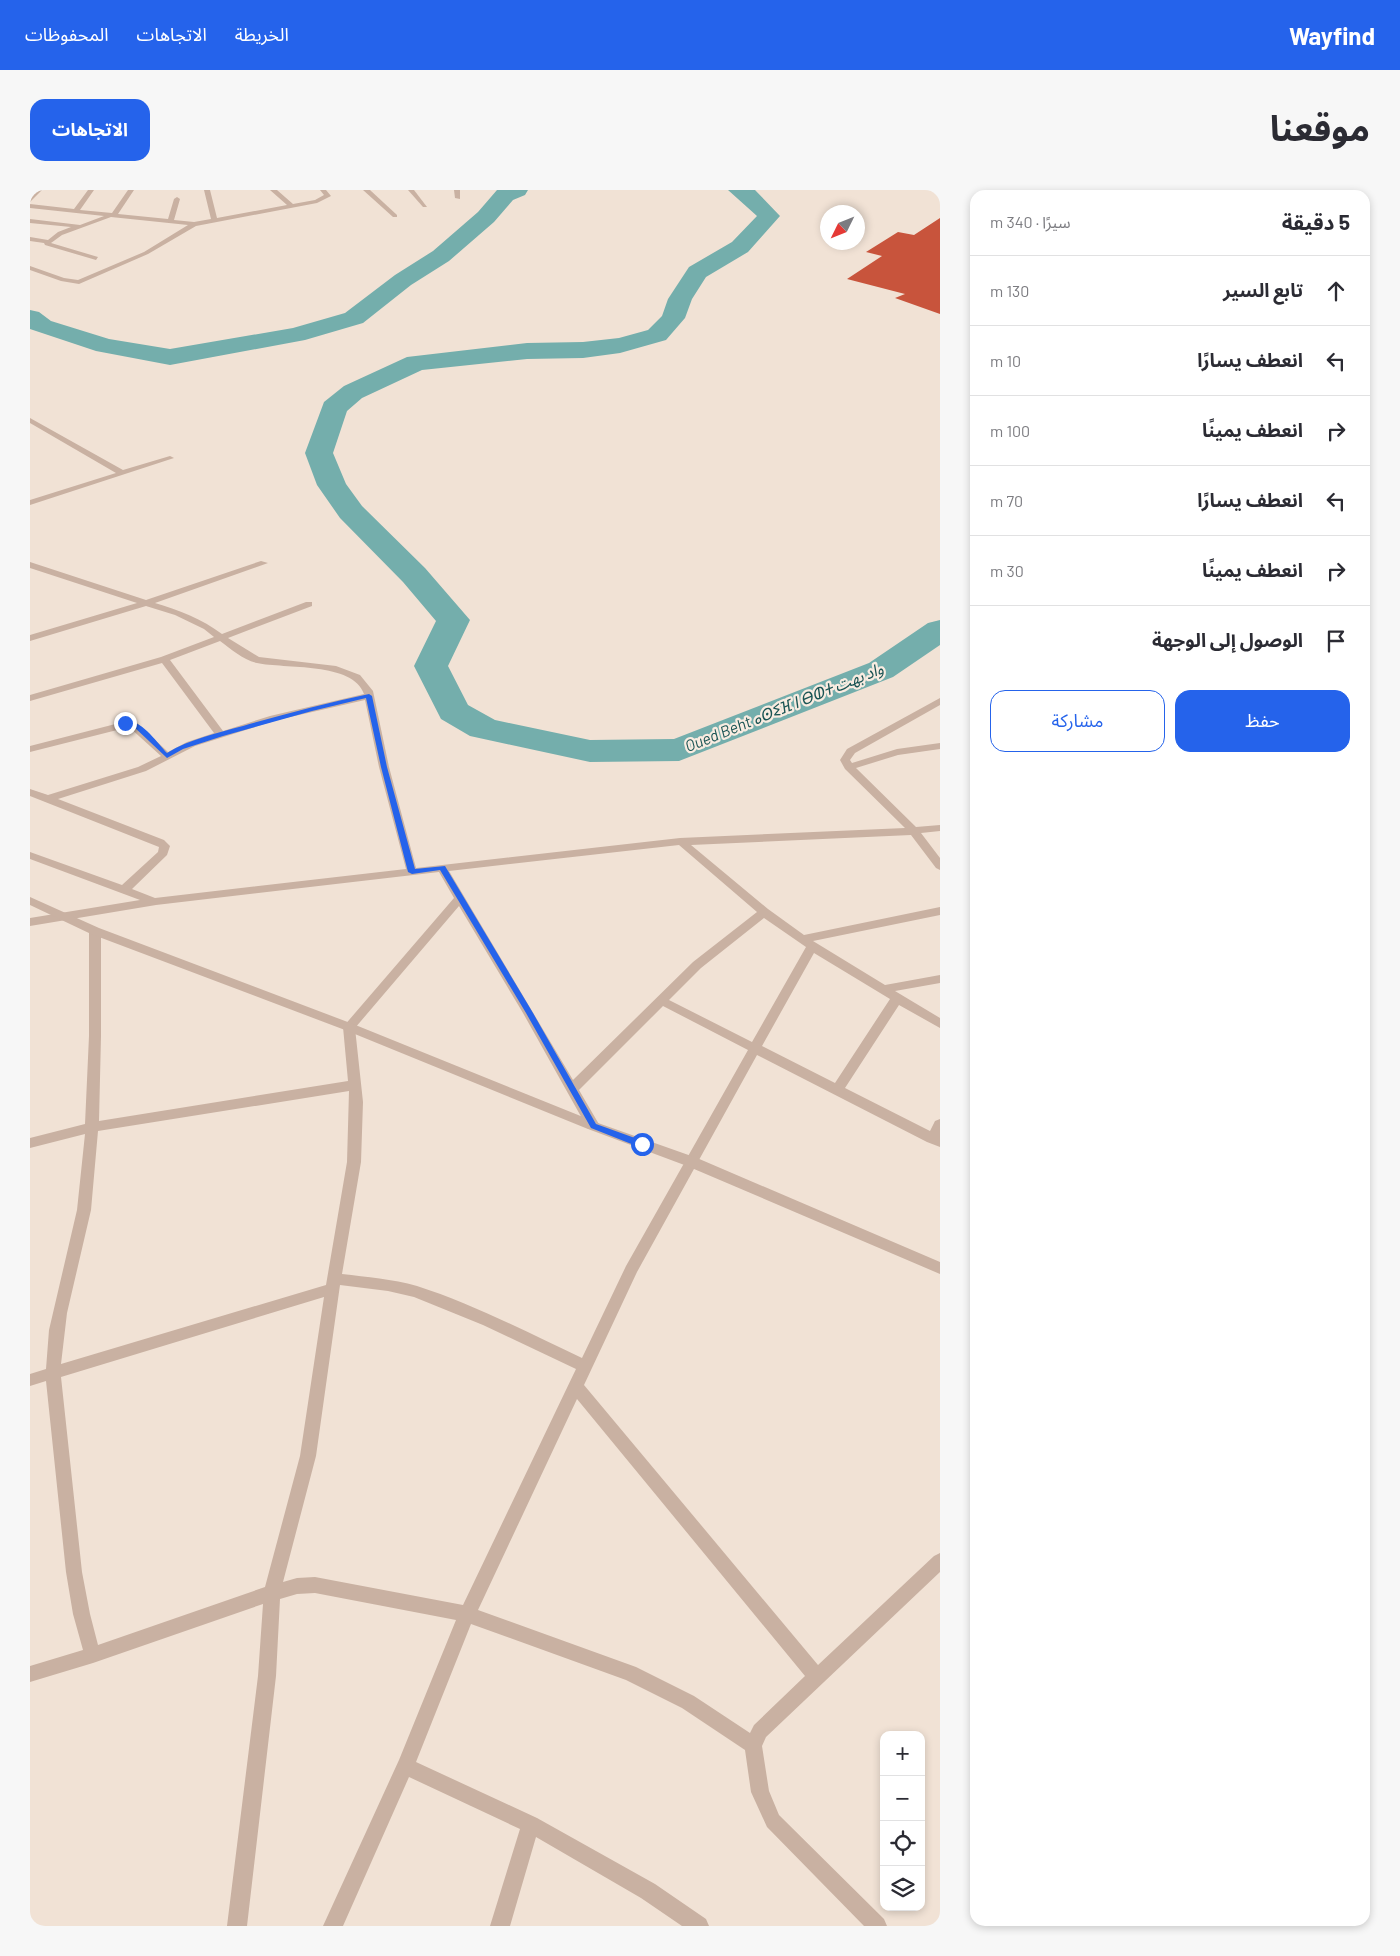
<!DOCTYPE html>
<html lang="ar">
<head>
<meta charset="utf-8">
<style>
  :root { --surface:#fff; --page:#f7f7f7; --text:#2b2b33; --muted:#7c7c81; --line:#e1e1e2; --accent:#2563eb }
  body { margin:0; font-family:Barlow,"Noto Sans Arabic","Noto Sans Tifinagh",sans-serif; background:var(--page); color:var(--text); direction:rtl }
  .controls { position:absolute; right:15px; bottom:15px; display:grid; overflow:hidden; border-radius:10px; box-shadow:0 2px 8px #0003 }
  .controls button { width:45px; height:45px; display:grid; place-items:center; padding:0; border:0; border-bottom:1px solid var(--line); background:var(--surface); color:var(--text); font:25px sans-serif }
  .compass { position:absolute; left:790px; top:15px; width:45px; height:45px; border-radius:50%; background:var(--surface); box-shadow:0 2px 8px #0003; rotate:227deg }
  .stop { position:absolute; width:15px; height:15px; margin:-11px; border:4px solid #2563eb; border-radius:50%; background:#fff }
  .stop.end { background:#2563eb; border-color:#fff; box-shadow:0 1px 5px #0008 }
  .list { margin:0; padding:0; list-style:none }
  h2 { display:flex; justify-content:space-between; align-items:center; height:65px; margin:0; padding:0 20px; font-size:21px }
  h2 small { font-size:16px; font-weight:400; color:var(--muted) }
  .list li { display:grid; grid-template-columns:32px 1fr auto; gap:15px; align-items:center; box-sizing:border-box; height:70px; padding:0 20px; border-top:1px solid var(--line) }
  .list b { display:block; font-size:19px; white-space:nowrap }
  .list em { font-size:16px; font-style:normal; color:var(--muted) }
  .actions { display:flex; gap:10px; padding:15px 20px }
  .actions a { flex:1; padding:11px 0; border:1px solid var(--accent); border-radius:15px; text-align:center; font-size:18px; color:var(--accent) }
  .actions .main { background:var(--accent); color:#fff }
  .icon { flex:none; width:28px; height:28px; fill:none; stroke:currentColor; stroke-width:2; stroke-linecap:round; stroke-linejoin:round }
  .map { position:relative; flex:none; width:910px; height:1736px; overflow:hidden; direction:ltr; border-radius:15px }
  header { display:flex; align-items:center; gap:30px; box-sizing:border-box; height:70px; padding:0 25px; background:var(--accent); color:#fff }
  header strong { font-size:24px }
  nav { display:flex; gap:28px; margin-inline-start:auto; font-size:18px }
  .intro { display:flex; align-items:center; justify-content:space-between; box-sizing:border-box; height:120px; padding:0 30px }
  h1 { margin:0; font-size:35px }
  .button { padding:12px 22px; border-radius:15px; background:var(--accent); color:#fff; font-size:18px; font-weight:700 }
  main { display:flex; gap:30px; padding:0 30px }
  aside { flex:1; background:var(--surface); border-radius:15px; box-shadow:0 2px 8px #0003 }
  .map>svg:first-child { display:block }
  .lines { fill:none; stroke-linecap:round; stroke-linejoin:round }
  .river { fill:#74aeac; fill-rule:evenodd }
  .building { fill:#c8543c }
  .minor { fill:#c9b1a2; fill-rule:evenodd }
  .tertiary { fill:#c9b1a2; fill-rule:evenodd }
  .route { fill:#2563eb }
  .labels { text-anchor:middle; stroke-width:4.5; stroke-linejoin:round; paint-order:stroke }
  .far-water-label { font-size:16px; font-style:italic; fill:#1a5454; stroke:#f9ece1 }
</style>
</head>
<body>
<header>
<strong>Wayfind</strong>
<nav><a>الخريطة</a><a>الاتجاهات</a><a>المحفوظات</a></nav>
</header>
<div class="intro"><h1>موقعنا</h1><a class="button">الاتجاهات</a></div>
<main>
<aside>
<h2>5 دقيقة<small>سيرًا · 340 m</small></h2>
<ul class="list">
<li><svg class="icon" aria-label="ahead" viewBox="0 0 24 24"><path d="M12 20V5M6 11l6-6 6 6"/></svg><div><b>تابع السير</b></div><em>130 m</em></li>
<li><svg class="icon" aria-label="left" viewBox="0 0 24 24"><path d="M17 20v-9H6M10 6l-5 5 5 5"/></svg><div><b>انعطف يسارًا</b></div><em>10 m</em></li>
<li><svg class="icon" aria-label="right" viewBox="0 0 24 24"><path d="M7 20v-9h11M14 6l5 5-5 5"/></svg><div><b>انعطف يمينًا</b></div><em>100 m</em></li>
<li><svg class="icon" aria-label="left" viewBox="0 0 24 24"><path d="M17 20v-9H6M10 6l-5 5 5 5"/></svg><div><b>انعطف يسارًا</b></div><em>70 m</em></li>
<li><svg class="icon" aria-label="right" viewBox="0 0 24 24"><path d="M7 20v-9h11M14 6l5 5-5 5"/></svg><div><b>انعطف يمينًا</b></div><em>30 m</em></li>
<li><svg class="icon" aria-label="arrive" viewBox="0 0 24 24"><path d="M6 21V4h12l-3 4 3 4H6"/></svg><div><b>الوصول إلى الوجهة</b></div></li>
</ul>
<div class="actions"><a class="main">حفظ</a><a>مشاركة</a></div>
</aside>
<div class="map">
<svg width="910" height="1736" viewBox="0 0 910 1736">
  <rect width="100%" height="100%" fill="#f1e2d5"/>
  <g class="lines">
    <g class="river">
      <path d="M467 0H498L495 5 483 10 464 32 419 71 381 95 333 133 275 150 140 175 66 161 0 139V120L9 122 21 131 79 149 140 159 263 138 315 123 365 85 403 61 448 22Z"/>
      <path d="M698 0H725L750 26 718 62 676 87 662 109 655 128 636 150 590 163 553 168 497 169 392 180 332 208 317 221 303 263 316 294 332 316 395 378 440 430 418 476 438 515 465 530 560 550 644 549 839 473 898 433 910 430V455L863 487 649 571 560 572 440 546 411 529 384 476 406 431 373 392 310 328 287 295 275 263 294 212 314 196 377 167 497 153 553 152 589 148 618 140 632 126 638 109 659 77 702 52 727 26Z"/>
    </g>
  </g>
  <path class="building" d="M910 28V124L865 108 875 104 817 89 852 66 836 62 868 42 884 45Z"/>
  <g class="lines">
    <g class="minor">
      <path d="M6 0H12L0 12V6Z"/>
      <path d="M58 0H64L50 20 82 23 98 0H104L88 24 138 29 144 9 147 7 150 9 144 30 164 32 181 29 174 0H180L187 28 257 15 240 0H247L263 14 285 10 294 5 290 0H296L301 6 287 13 166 36 118 64 49 94 31 91 0 80V76L34 88 48 90 114 62 158 35 81 27 32 45 21 53 68 67 66 70 15 55 14 53 0 51V47L18 50 28 42 41 37 0 33V29L50 35 74 26 0 18V14L44 19Z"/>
      <path d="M333 0H340L367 25V27H363Z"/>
      <path d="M378 0H384L397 17H393Z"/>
      <path d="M424 0H430V9L425 8Z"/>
      <path d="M0 228 93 280 140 266 144 268 0 315V310L86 283 0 233Z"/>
      <path d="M231 371 238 373 125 413C149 420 172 429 192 444L276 412H282V416L198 448 229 467 306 476 330 485 343 501 359 577 386 678 650 648 875 638 815 579 810 570 817 559 910 508V515L825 563 820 570 822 573 867 559 910 553V559L868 565 826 578 886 637 910 635V641L891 643 910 668V680L906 678 881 645 661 655 738 719 774 745 910 717V725L783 751 855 795 910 785V793L865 801 910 828V838L869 815 815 898 900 941 905 931 910 929V957L897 952 727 865 607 1082 554 1195 788 1475 904 1366 910 1363V1382L736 1547 732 1556 739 1601 749 1625 854 1729 857 1736H834L737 1637 721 1602 715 1560 652 1518 596 1490 441 1434 386 1572 507 1628 625 1694 676 1729 679 1736H652L611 1708 506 1647 480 1736H460L490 1639 379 1587 313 1736H293L369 1570 426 1430 285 1403 267 1404 250 1409 246 1486 217 1736H197L228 1486 233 1414 63 1473 0 1492V1476L53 1460 43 1424 36 1382 16 1191 0 1196V1184L16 1179 19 1140 47 1020 55 944 0 958V948L55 934 59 846V741L65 737 71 741V846L69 931 318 891 313 837 424 708 409 682 126 715 0 736V728L110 710 0 669V662L92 695 128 662 129 657 0 606V599L18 605 108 577 131 566 99 537 0 562V556L101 530 105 531 138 562 157 552 184 543 132 473 0 511V505L131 467 184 447 174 439 145 425 116 416 0 451V445L107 413 0 378V372L116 410ZM190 451C201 459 213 470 227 473 254 479 324 472 334 504L240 526 193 541 140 470ZM335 510 349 577 376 679 125 708 102 699 137 665 140 656 134 650 28 609 116 581 165 556 247 530ZM649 655 727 722 663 772 543 890 419 681ZM429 716 493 823 558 939H568L570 936 549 900 633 816 718 860 596 1076 552 1168C499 1143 443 1114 387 1096 362 1089 337 1087 312 1084L331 972 333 912 325 838ZM734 728 776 757 722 852 639 810 671 778ZM784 763 860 809 805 893 732 856ZM319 901 317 972 296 1095 31 1174 37 1123 61 1020 68 941ZM310 1095 358 1101 384 1107 453 1135 546 1179 433 1415 285 1387 267 1388 253 1392 286 1266ZM294 1107 270 1266 235 1397 68 1455 60 1424 52 1382 31 1187ZM547 1209 775 1486 724 1535 720 1543 664 1506 606 1477 448 1420Z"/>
    </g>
    <path class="tertiary" d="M0 707 69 738 323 834 568 933 667 968 910 1072V1084L657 976 558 939 315 840 61 744 0 715Z"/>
  </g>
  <path class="route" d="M339 504 342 506 357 577 385 679 415 676 503 823 566 934 616 952V957H609L561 938 496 823 410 680 382 684 378 682 351 577 336 508 282 521 193 546 153 559 137 568 103 536 92 533C108 524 127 553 137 563 160 549 187 543 213 536 255 524 296 513 339 504Z"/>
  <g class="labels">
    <g class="far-water-label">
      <text transform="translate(754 517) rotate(-22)" y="6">Oued Beht ⴰⵙⵉⴼ ⵏ ⴱⵀⵜ واد بهت</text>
    </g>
  </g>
</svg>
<div class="controls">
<button>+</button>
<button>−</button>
<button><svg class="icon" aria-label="locate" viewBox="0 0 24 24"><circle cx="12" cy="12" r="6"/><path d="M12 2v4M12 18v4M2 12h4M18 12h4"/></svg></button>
<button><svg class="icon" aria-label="layers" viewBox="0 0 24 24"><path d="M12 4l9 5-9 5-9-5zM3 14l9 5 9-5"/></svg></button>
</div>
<svg class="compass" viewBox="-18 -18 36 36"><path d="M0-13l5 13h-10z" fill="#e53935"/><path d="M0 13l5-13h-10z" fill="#7c7c81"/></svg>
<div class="stop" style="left:612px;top:954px"></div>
<div class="stop end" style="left:95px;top:533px"></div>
</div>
</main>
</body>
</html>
